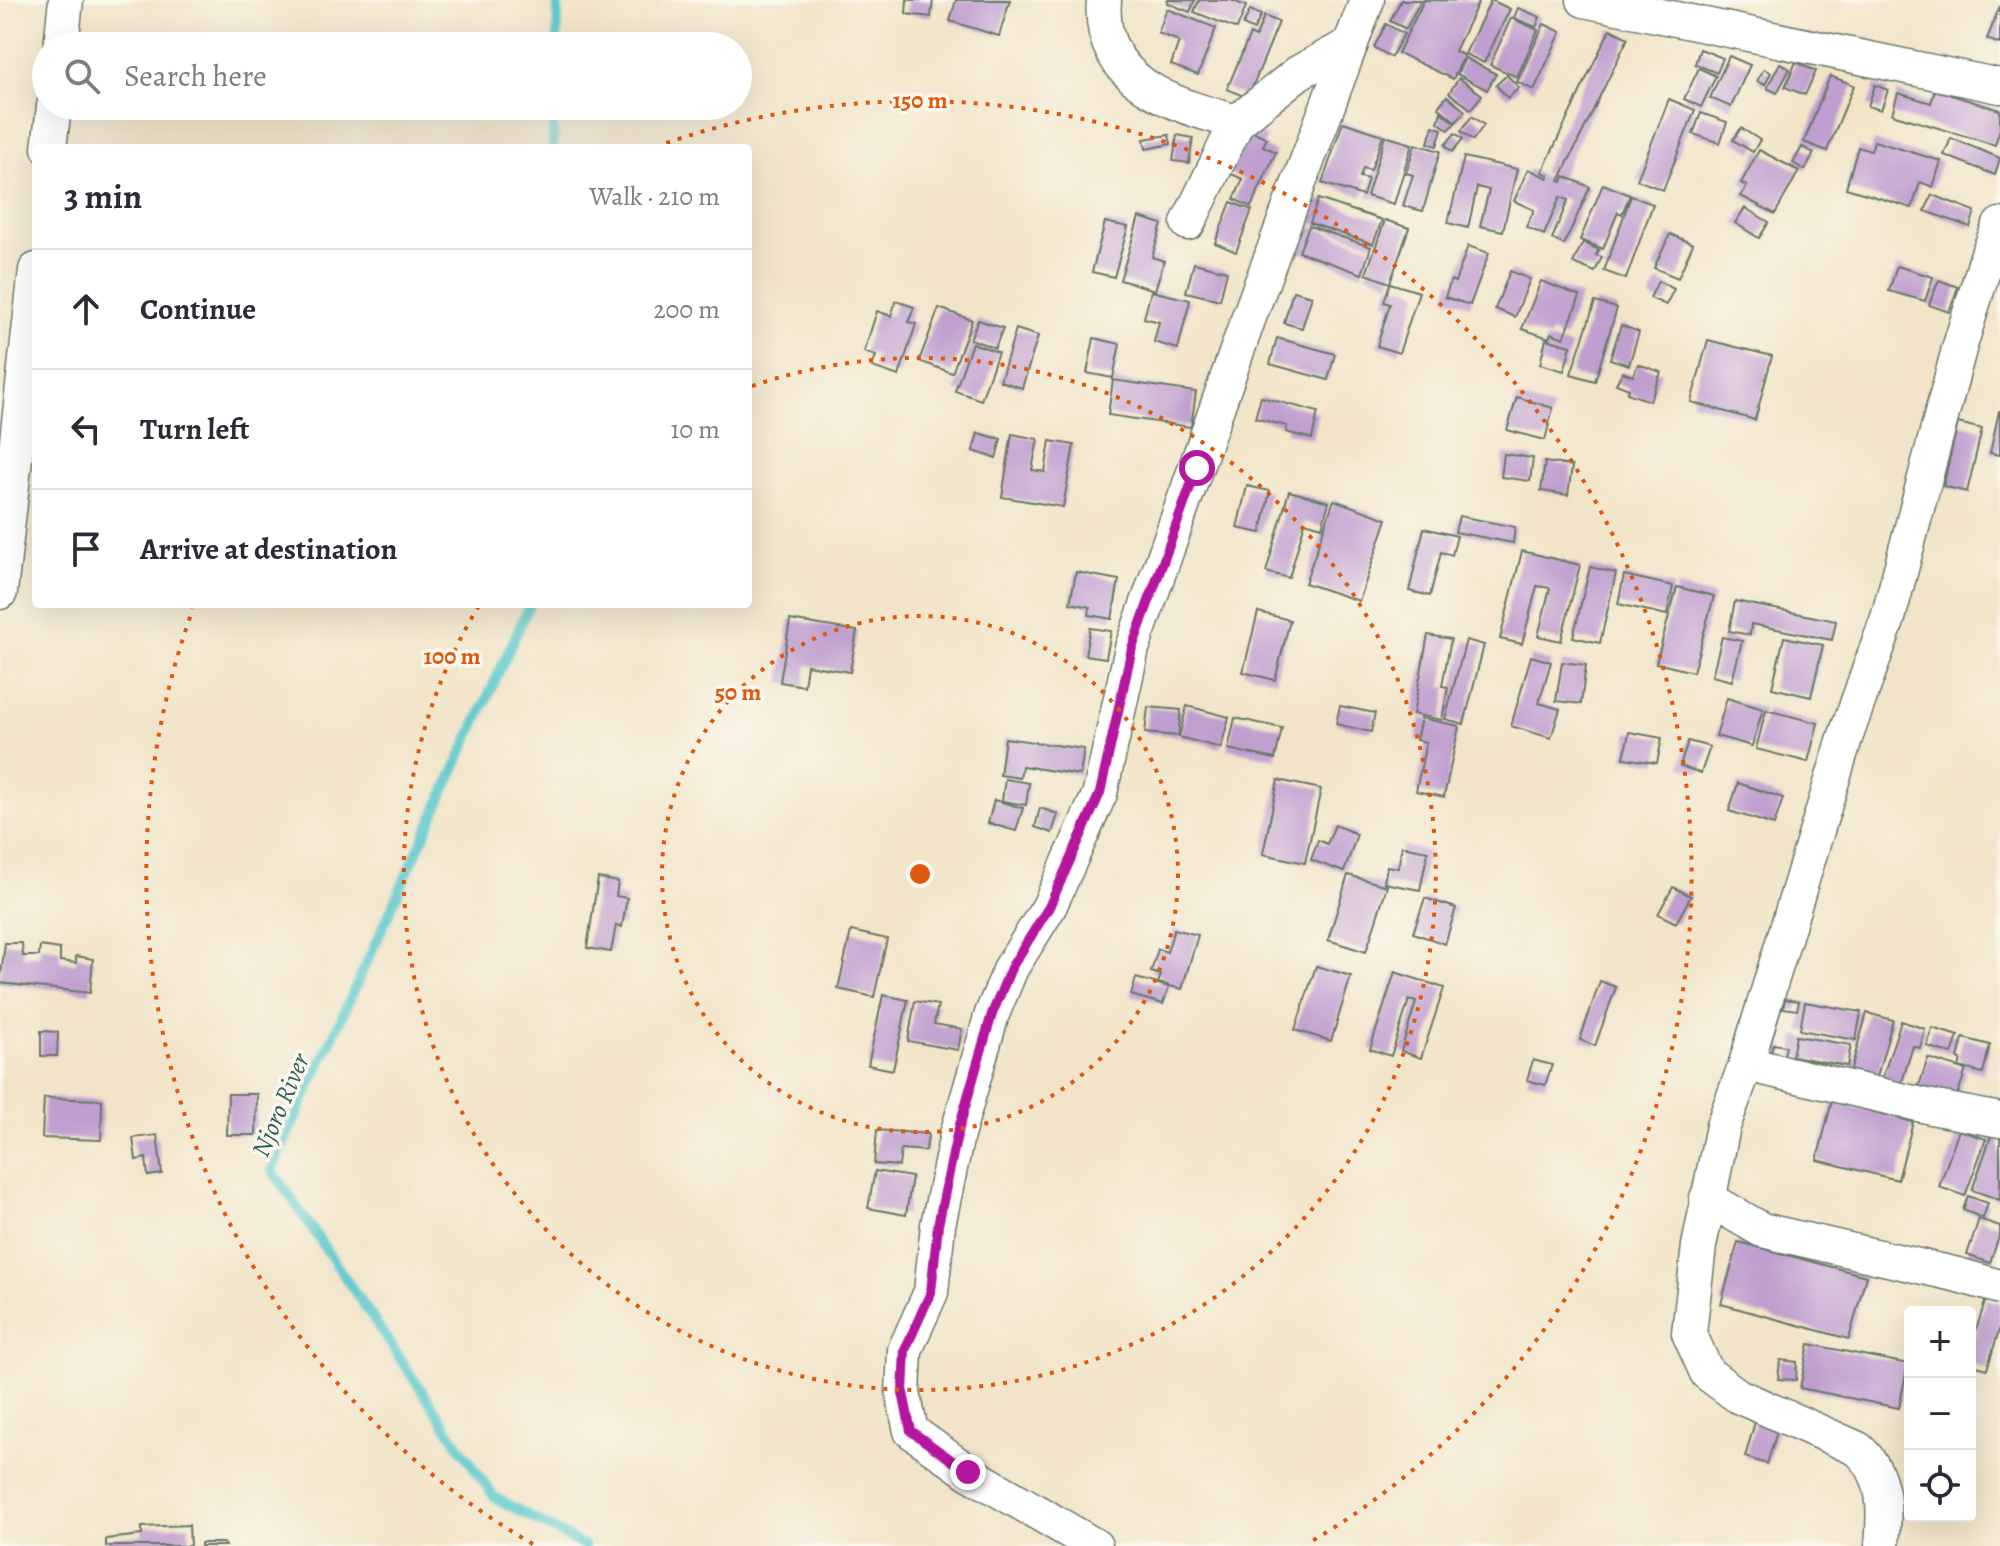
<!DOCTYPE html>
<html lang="en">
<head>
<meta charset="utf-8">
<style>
  :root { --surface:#fff; --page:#f7f7f7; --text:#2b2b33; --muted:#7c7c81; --line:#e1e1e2 }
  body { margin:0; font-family:Alegreya,serif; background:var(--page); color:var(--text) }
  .controls { position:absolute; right:24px; bottom:24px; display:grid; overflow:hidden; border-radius:8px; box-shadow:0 8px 32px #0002 }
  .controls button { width:72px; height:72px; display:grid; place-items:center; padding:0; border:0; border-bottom:2px solid var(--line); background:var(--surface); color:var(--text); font:40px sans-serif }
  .stop { position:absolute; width:24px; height:24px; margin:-18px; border:6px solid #b5179e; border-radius:50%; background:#fff }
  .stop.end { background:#b5179e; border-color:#fff; box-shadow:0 2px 8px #0008 }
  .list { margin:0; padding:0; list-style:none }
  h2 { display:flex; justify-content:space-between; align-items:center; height:104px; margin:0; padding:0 32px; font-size:34px }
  h2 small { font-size:26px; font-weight:400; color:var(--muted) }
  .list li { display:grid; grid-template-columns:52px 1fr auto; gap:24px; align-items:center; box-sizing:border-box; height:120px; padding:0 32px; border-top:2px solid var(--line) }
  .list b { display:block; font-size:30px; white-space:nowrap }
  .list em { font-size:26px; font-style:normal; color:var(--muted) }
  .icon { flex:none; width:44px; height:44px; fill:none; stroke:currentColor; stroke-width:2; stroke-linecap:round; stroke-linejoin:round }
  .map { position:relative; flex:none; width:2000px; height:1546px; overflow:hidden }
  .search { position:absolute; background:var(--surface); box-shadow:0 8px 32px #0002; left:32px; top:32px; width:720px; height:88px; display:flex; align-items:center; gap:20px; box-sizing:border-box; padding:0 28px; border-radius:44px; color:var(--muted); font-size:30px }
  .panel { position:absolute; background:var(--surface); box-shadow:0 8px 32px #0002; left:32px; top:144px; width:720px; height:464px; border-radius:8px }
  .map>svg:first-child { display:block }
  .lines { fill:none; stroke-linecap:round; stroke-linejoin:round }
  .stream { stroke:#5ac8cd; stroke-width:10 }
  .building { fill:#bf9fcf }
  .street-casing { stroke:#687768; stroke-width:37 }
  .street { stroke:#fff; stroke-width:34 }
  .route { stroke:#b5179e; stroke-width:10 }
  .ring { fill:none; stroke:#de580e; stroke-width:4; stroke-dasharray:4 8 }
  .labels { text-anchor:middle; stroke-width:7; stroke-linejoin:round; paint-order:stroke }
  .water-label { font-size:26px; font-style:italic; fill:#2e605a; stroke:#fbf7ec }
  .centre { fill:#de580e; stroke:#fbf7ec; stroke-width:4 }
  .ring-label { font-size:24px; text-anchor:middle; font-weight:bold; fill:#de580e; stroke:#fbf7ec; stroke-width:7; stroke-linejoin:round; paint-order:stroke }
</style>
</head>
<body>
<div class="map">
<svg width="2000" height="1546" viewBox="0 0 2000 1546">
  <rect width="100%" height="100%" fill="#fbf7ec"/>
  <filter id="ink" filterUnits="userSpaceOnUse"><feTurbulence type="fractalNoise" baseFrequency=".0125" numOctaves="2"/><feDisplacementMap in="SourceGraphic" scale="16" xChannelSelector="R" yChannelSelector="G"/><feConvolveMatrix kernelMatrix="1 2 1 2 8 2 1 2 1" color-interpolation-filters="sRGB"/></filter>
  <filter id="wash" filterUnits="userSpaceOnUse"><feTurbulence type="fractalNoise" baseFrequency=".006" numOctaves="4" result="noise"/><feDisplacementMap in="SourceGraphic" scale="32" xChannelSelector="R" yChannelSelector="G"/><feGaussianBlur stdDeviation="1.8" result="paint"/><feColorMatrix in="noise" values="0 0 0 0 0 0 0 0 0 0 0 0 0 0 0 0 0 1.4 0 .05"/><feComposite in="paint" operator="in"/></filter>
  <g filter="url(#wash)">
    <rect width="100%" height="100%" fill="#f1e4c8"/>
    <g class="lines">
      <g class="stream">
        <path d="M557 46 558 0"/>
        <path d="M553 148 554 106"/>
        <path d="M530 604 272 1170 494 1497 584 1546"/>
      </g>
    </g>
    <g id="blocks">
      <g class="building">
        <path d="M907 0H933L931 17 906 14Z"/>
        <path d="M956 0H1010L999 36 950 21Z"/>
        <path d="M1168 0H1195L1190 12 1167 3Z"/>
        <path d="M1199 0H1231L1246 6 1237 29 1194 12Z"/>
        <path d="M1401 0H1421L1406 29 1390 21Z"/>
        <path d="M1424 0 1479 1 1455 51 1464 56 1453 79 1398 53Z"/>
        <path d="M1491 0 1510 9 1484 63 1465 54Z"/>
        <path d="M2000 6V44L1987 39Z"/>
        <path d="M1518 8 1540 17 1536 27 1514 18Z"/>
        <path d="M1167 9 1216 28 1198 75 1171 65 1179 41 1158 33Z"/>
        <path d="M1250 10 1261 15 1254 30 1243 25Z"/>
        <path d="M1264 16 1279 22 1248 98 1227 89 1250 34 1256 37Z"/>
        <path d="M1511 18 1538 30 1517 77 1490 65Z"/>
        <path d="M1386 24 1404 34 1391 57 1374 47Z"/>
        <path d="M1544 24 1561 32 1534 90 1517 82Z"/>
        <path d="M1610 29 1628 38 1559 181 1562 182 1564 176 1590 187 1564 245 1552 239 1568 200 1560 197 1544 235 1526 227 1534 210 1514 201 1528 169 1548 178 1549 175 1542 172Z"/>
        <path d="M1700 49 1723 58 1717 73 1695 64Z"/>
        <path d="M1729 56 1750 65 1731 107 1710 98Z"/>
        <path d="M1465 58 1496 74 1487 90 1457 74Z"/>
        <path d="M1796 62 1816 71 1805 95 1785 87Z"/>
        <path d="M1780 63 1790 69 1777 93 1767 88Z"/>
        <path d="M1699 68 1716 76 1701 107 1684 99Z"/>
        <path d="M1764 69 1771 73 1765 85 1757 81Z"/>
        <path d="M1507 75 1519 88 1508 98 1496 85Z"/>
        <path d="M1830 76 1854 85 1827 151 1804 142Z"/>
        <path d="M1459 78 1482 95 1471 109 1449 93Z"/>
        <path d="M1875 85 1888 90 1881 110 1868 106Z"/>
        <path d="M1935 90 2000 110V129L1995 145 1892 114 1898 93 1931 103Z"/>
        <path d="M1447 96 1465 111 1456 122 1438 107Z"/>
        <path d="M1669 99 1695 110 1663 190 1637 180Z"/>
        <path d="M1441 112 1455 123 1449 130 1438 122Z"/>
        <path d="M1701 113 1727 122 1720 143 1693 134Z"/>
        <path d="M1472 116 1484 125 1473 140 1461 131Z"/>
        <path d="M1343 122 1383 135 1371 170 1363 168 1360 177 1368 179 1363 196 1322 183Z"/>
        <path d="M1433 126 1442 129 1437 146 1428 143Z"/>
        <path d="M1244 127 1267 138 1263 146 1276 152 1251 207 1234 199 1243 179 1224 171Z"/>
        <path d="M1741 128 1760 140 1753 152 1733 140Z"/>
        <path d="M1455 133 1463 139 1452 152 1445 145Z"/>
        <path d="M1169 135 1171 144 1146 149 1144 139Z"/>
        <path d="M1177 135 1193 138 1189 163 1173 161Z"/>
        <path d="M1385 136 1412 144 1394 204 1367 196Z"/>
        <path d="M1951 138 2000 158 1995 175 1944 155Z"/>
        <path d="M1874 141 1941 161 1933 187 1920 182 1912 208 1846 188 1858 147 1871 151Z"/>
        <path d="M1415 144 1440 151 1423 211 1403 206 1413 175 1406 173Z"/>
        <path d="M1802 147 1814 153 1805 170 1793 163Z"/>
        <path d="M1759 150 1799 171 1775 214 1741 196 1747 186 1741 183Z"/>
        <path d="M1464 157 1517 169 1503 231 1480 226 1489 190 1477 187 1468 228 1448 223Z"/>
        <path d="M1603 184 1630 195 1622 214 1618 212 1603 249 1580 240Z"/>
        <path d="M1932 195 1975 211 1970 227 1925 211Z"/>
        <path d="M1631 196 1653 204 1626 279 1604 271Z"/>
        <path d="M1318 199 1382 220 1373 244 1310 223Z"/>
        <path d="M1231 202 1252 210 1236 252 1215 243Z"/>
        <path d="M1745 208 1769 222 1759 238 1735 223Z"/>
        <path d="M1139 217 1162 224 1152 257 1164 261 1155 290 1120 280Z"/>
        <path d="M1385 220 1409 228 1390 283 1366 274Z"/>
        <path d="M1105 222 1128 227 1114 277 1092 272Z"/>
        <path d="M1309 226 1371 247 1362 274 1299 252Z"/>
        <path d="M1670 234 1693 244 1678 278 1654 268Z"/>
        <path d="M1583 242 1599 250 1596 255 1602 257 1595 272 1573 263Z"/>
        <path d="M1468 246 1489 253 1470 305 1445 297 1451 280 1455 282Z"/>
        <path d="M1194 263 1227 271 1220 300 1186 292Z"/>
        <path d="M1897 266 1933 277 1925 301 1889 291Z"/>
        <path d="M1510 271 1530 279 1515 317 1495 309Z"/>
        <path d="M1939 280 1958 287 1949 312 1929 305Z"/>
        <path d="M1541 281 1580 296 1564 338 1551 333 1549 338 1522 329Z"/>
        <path d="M1658 281 1674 289 1666 305 1650 298Z"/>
        <path d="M1390 283 1419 292 1399 353 1377 346 1390 304 1384 302Z"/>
        <path d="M1151 291 1190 300 1178 349 1154 342 1159 322 1144 318Z"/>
        <path d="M1293 291 1312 296 1302 328 1284 323Z"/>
        <path d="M896 301 914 307 909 322 916 324 899 376 872 367 876 356 864 352 877 311 891 316Z"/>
        <path d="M1595 302 1617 308 1595 381 1571 374Z"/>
        <path d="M939 308 972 320 952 373 919 361Z"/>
        <path d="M978 320 1003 328 995 348 970 339Z"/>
        <path d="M1621 325 1639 332 1629 365 1610 359Z"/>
        <path d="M1016 329 1038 336 1022 388 1000 381Z"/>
        <path d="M1094 338 1120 344 1113 378 1087 373Z"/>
        <path d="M1277 338 1335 354 1328 380 1270 364Z"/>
        <path d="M1546 339 1571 346 1564 371 1540 364Z"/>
        <path d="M1708 340 1772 356 1755 420 1691 402Z"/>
        <path d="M972 343 998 352 981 400 955 391Z"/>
        <path d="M1638 364 1661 372 1650 401 1627 393 1629 389 1616 384 1622 372 1633 376Z"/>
        <path d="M1113 380 1196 392 1191 427 1108 415Z"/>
        <path d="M1261 397 1318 412 1312 439 1286 432 1287 426 1255 418Z"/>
        <path d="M1517 397 1553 408 1545 440 1507 430Z"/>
        <path d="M1999 411H2000V455L1990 453Z"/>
        <path d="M1958 423 1982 429 1967 492 1943 486Z"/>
        <path d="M978 433 1001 439 996 458 973 451Z"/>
        <path d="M1012 434 1038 439 1032 470 1045 472 1050 441 1074 445 1063 507 1002 497Z"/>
        <path d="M1504 454 1533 458 1530 481 1501 477Z"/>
        <path d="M1545 462 1572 466 1568 495 1541 491Z"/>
        <path d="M1247 486 1270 491 1261 533 1237 528Z"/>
        <path d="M1289 491 1329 502 1322 527 1305 522 1289 578 1266 572Z"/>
        <path d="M1334 500 1387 519 1359 601 1305 583Z"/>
        <path d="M1459 516 1515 527 1513 543 1455 532Z"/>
        <path d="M1424 528 1457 536 1452 555 1441 552 1430 596 1409 591Z"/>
        <path d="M1522 551 1580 565 1561 641 1538 636 1550 588 1537 586 1522 644 1500 639Z"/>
        <path d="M1590 567 1616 573 1600 643 1573 637Z"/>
        <path d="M1076 572 1119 580 1112 619 1089 615 1090 607 1070 603Z"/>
        <path d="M1624 575 1673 586 1667 615 1618 604Z"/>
        <path d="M1677 587 1714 596 1693 672 1656 663Z"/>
        <path d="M1735 601 1836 621 1832 640 1751 624 1750 635 1729 631Z"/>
        <path d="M1258 612 1290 620 1275 680 1243 672Z"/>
        <path d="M790 620 857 631 850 672 807 665 804 686 780 682Z"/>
        <path d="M1090 628 1111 631 1106 658 1085 655Z"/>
        <path d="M1428 635 1451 639 1442 686 1448 687 1442 720 1413 714Z"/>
        <path d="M1722 637 1742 641 1732 681 1712 676Z"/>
        <path d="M1784 637 1823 645 1811 697 1772 688Z"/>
        <path d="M1466 640 1484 645 1464 724 1445 719Z"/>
        <path d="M1531 656 1551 662 1539 703 1560 709 1551 738 1511 726Z"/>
        <path d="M1562 662 1586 665 1581 704 1556 701Z"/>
        <path d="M1727 698 1763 709 1752 746 1716 736Z"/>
        <path d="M1187 706 1229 717 1221 748 1179 737Z"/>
        <path d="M1340 706 1375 713 1371 732 1336 724Z"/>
        <path d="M1148 707 1181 710 1178 736 1145 733Z"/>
        <path d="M1766 710 1818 723 1808 762 1756 749Z"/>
        <path d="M1235 718 1282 728 1275 759 1228 749Z"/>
        <path d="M1421 718 1459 726 1444 797 1416 791 1426 742 1416 740Z"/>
        <path d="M1629 732 1662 738 1657 763 1624 758Z"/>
        <path d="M1005 738 1084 749 1080 775 1022 766 1020 778 1000 775Z"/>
        <path d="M1688 741 1710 747 1701 773 1680 766Z"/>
        <path d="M1005 779 1029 783 1026 805 1002 801Z"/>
        <path d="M1278 780 1321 789 1305 863 1263 854Z"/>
        <path d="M1738 783 1783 798 1774 825 1729 811Z"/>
        <path d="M994 800 1023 808 1016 831 988 823Z"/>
        <path d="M1040 808 1058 814 1052 833 1035 827Z"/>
        <path d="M1335 825 1357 834 1344 872 1311 860 1318 840 1327 844Z"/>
        <path d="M1402 846 1428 851 1420 890 1384 883 1387 866 1398 868Z"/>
        <path d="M1348 875 1387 886 1366 952 1328 940Z"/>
        <path d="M598 878 618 882 616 896 627 898 622 927 616 925 611 952 587 948Z"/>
        <path d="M1673 887 1691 896 1676 923 1658 914Z"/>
        <path d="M1425 898 1456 908 1445 944 1413 933Z"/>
        <path d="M1174 929 1198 935 1182 989 1158 983 1161 975 1151 972 1158 949 1167 952Z"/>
        <path d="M851 931 887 939 874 997 838 989Z"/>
        <path d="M5 943H22L23 956H39L40 946 60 949V961L76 963V956L93 959 90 993 0 983Z"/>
        <path d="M1316 966 1351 976 1331 1041 1295 1030Z"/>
        <path d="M1395 972 1444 988 1421 1058 1401 1051 1416 1002 1409 1000 1391 1056 1370 1049Z"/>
        <path d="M1136 978 1169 987 1163 1004 1131 995Z"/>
        <path d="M1600 981 1616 987 1595 1046 1580 1040Z"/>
        <path d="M883 995 908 1000 893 1070 868 1065Z"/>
        <path d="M1785 999 1799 1001 1797 1010 1783 1008Z"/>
        <path d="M915 1001 938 1005 934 1024 962 1029 958 1050 908 1041Z"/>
        <path d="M1805 1002 1861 1012 1856 1040 1800 1030Z"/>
        <path d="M1867 1013 1893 1020 1876 1080 1850 1072Z"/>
        <path d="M1901 1021 1925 1029 1920 1048 1913 1046 1901 1085 1882 1079Z"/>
        <path d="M1932 1028 1958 1036 1952 1054 1927 1046Z"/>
        <path d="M41 1031 58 1032 57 1056H41Z"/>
        <path d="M1796 1036 1851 1045 1847 1066 1792 1056Z"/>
        <path d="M1963 1038 1990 1045 1983 1073 1959 1067 1961 1059 1958 1058Z"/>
        <path d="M1773 1044 1786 1046 1782 1064 1769 1062Z"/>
        <path d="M1928 1058 1966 1070 1955 1101 1918 1089Z"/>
        <path d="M1533 1060 1552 1065 1545 1085 1527 1080Z"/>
        <path d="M228 1094H257L256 1135H227Z"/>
        <path d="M44 1098 102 1100 101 1140 42 1138Z"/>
        <path d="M1832 1101 1913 1122 1898 1180 1817 1160Z"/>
        <path d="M1994 1128 2000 1130V1200L1972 1190Z"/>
        <path d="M877 1130 928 1134 926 1151 901 1149 899 1166 874 1164Z"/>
        <path d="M1959 1130 1986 1139 1965 1196 1939 1187Z"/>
        <path d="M157 1135 162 1174 148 1176 146 1158 136 1160 133 1138Z"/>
        <path d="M875 1171 912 1177 906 1215 868 1208Z"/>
        <path d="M1968 1196 1988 1203 1983 1218 1963 1210Z"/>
        <path d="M1979 1219 2000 1226V1234L1990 1263 1967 1255Z"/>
        <path d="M1738 1242 1866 1276 1849 1339 1721 1304Z"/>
        <path d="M1986 1299 2000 1303V1327L1987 1369 1970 1364V1349Z"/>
        <path d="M1809 1344 1908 1364 1899 1408 1800 1388Z"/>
        <path d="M1780 1360 1797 1362 1796 1380 1778 1379Z"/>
        <path d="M1757 1415 1780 1422 1767 1464 1745 1457Z"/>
        <path d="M189 1525 190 1546H106V1539L142 1535V1527Z"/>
        <path d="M201 1543H224L225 1546H201Z"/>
      </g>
    </g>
  </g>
  <g filter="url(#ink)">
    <use href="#blocks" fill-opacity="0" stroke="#687768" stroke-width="2"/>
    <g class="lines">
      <g class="street-casing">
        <g id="street">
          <path d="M1104 0C1097 82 1173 105 1237 122"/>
          <path d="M1584 0 2000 86"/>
          <path d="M61 46 66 0"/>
          <path d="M49 148 54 106"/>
          <path d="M1188 223 1237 122 1298 73 1351 44"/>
          <path d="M0 592 36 270"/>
          <path d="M1746 1064 1931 1107 2000 1120"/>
          <path d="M1707 1198 1762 1230 1958 1275 2000 1287"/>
          <path d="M1095 1546 968 1472 911 1431 903 1393 905 1350 931 1292 938 1225 957 1135 992 1014 1011 968 1049 907 1100 793 1132 648 1249 317 1367 0"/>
          <path d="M1882 1546C1885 1510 1887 1475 1858 1449L1738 1396 1707 1373 1689 1333 1699 1246 1723 1126 1746 1064 1845 738 1888 618 1959 349 1988 254 2000 225"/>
        </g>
      </g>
      <use href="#street" class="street"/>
    </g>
  </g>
  <g class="lines" filter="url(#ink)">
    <path class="route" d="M968 1472 911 1431 903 1393 905 1350 931 1292 938 1225 957 1135 977 1065 992 1014 1011 968 1049 907 1100 793 1132 648 1197 468"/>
  </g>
  <g class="ring">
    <circle cx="920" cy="874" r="258"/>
    <path d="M752 386A516 516 0 1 1 480 604"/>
    <path d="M533 1544A774 774 0 0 1 193 609M655 147A774 774 0 0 1 1307 1544"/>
  </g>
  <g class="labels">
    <g class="water-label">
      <text transform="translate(280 1105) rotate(-67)" y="9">Njoro River</text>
    </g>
  </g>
  <circle cx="920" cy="874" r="12" class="centre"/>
  <g class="ring-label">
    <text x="920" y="108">150 m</text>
    <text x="452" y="664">100 m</text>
    <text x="738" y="700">50 m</text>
  </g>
</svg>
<div class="controls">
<button>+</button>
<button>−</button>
<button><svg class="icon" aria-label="locate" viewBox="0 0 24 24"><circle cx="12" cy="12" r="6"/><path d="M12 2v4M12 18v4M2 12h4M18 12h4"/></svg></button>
</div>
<div class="stop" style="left:1197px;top:468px"></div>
<div class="stop end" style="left:968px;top:1472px"></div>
<div class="search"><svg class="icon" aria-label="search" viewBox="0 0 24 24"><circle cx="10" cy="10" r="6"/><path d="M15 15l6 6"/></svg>Search here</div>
<section class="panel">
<h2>3 min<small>Walk · 210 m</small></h2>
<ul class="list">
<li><svg class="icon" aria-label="ahead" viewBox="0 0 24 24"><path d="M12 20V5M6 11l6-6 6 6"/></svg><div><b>Continue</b></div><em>200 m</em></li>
<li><svg class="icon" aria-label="left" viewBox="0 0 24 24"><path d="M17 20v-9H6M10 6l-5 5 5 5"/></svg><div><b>Turn left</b></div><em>10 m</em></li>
<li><svg class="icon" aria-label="arrive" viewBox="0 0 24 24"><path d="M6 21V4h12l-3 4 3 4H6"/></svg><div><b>Arrive at destination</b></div></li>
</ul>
</section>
</div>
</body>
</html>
